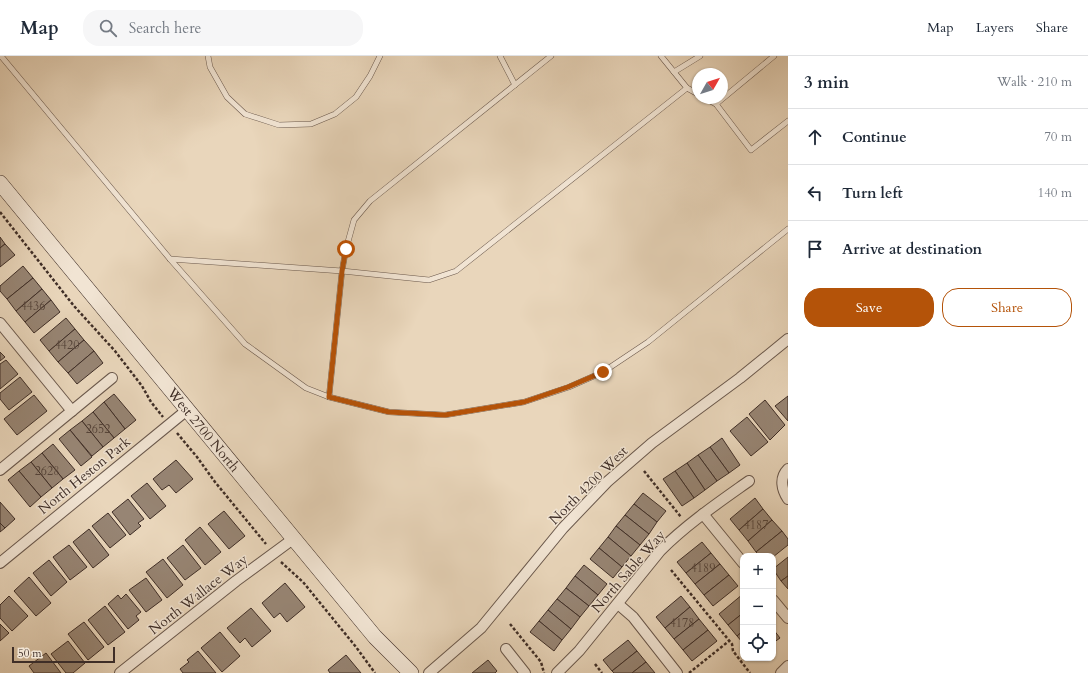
<!DOCTYPE html>
<html lang="en">
<head>
<meta charset="utf-8">
<style>
  :root { --surface:#fff; --page:#f6f6f7; --text:#1f2937; --muted:#747a83; --line:#e0e1e3; --accent:#b45309 }
  body { margin:0; font-family:Cardo,serif; background:var(--page); color:var(--text) }
  .controls { position:absolute; right:12px; bottom:12px; display:grid; overflow:hidden; border-radius:8px; box-shadow:0 1px 3px #0004 }
  .controls button { width:36px; height:36px; display:grid; place-items:center; padding:0; border:0; border-bottom:1px solid var(--line); background:var(--surface); color:var(--text); font:20px sans-serif }
  .compass { position:absolute; left:692px; top:12px; width:36px; height:36px; border-radius:50%; background:var(--surface); box-shadow:0 1px 3px #0004; rotate:51deg }
  .scale { position:absolute; left:12px; bottom:10px; width:103px; box-sizing:border-box; padding-left:4px; border:2px solid #3f2e27; border-top:0; font-size:11px; line-height:14px; white-space:nowrap; color:#3f2e27; -webkit-text-stroke:3px #f1e4d3; paint-order:stroke }
  .stop { position:absolute; width:12px; height:12px; margin:-9px; border:3px solid #b45309; border-radius:50%; background:#fff }
  .stop.end { background:#b45309; border-color:#fff; box-shadow:0 1px 4px #0008 }
  .list { margin:0; padding:0; list-style:none }
  h2 { display:flex; justify-content:space-between; align-items:center; height:52px; margin:0; padding:0 16px; font-size:17px }
  h2 small { font-size:13px; font-weight:400; color:var(--muted) }
  .list li { display:grid; grid-template-columns:26px 1fr auto; gap:12px; align-items:center; box-sizing:border-box; height:56px; padding:0 16px; border-top:1px solid var(--line) }
  .list b { display:block; font-size:15px; white-space:nowrap }
  .list em { font-size:13px; font-style:normal; color:var(--muted) }
  .actions { display:flex; gap:8px; padding:12px 16px }
  .actions a { flex:1; padding:9px 0; border:1px solid var(--accent); border-radius:16px; text-align:center; font-size:14px; color:var(--accent) }
  .actions .main { background:var(--accent); color:#fff }
  .icon { flex:none; width:22px; height:22px; fill:none; stroke:currentColor; stroke-width:2; stroke-linecap:round; stroke-linejoin:round }
  .map { position:relative; flex:none; width:788px; height:617px; overflow:hidden }
  header { display:flex; align-items:center; gap:24px; box-sizing:border-box; height:56px; padding:0 20px; background:var(--surface); border-bottom:1px solid var(--line) }
  header strong { font-size:19px }
  nav { display:flex; gap:22px; margin-inline-start:auto; font-size:14px }
  .search { width:280px; height:36px; background:var(--page); display:flex; align-items:center; gap:10px; box-sizing:border-box; padding:0 14px; border-radius:16px; color:var(--muted); font-size:15px }
  main { display:flex }
  aside { flex:1; background:var(--surface) }
  .map>svg:first-child { display:block }
  .building { fill:#978574; stroke:#3f2e27 }
  .lines { fill:none; stroke-linecap:round; stroke-linejoin:round }
  .lane-casing { stroke:#6a584c; stroke-width:6 }
  .street-casing { stroke:#6a584c; stroke-width:12 }
  .secondary-casing { stroke:#3f2e27; stroke-width:16 }
  .path { stroke:#3f2e27; stroke-width:2.5; stroke-dasharray:3 2; stroke-linecap:butt }
  .lane { stroke:#f1e4d3; stroke-width:5 }
  .street { stroke:#f1e4d3; stroke-width:10 }
  .secondary { stroke:#f1e4d3; stroke-width:15 }
  .route { stroke:#b45309; stroke-width:5 }
  .labels { text-anchor:middle; stroke-width:3; stroke-linejoin:round; paint-order:stroke }
  .number-label { font-size:12px; fill:#55443a }
  .street-label { font-size:14px; fill:#3f2e27; stroke:#f1e4d3 }
</style>
</head>
<body>
<header>
<strong>Map</strong>
<div class="search"><svg class="icon" aria-label="search" viewBox="0 0 24 24"><circle cx="10" cy="10" r="6"/><path d="M15 15l6 6"/></svg>Search here</div>
<nav><a>Map</a><a>Layers</a><a>Share</a></nav>
</header>
<main>
<div class="map">
<svg width="788" height="617" viewBox="0 0 788 617">
  <rect width="100%" height="100%" fill="#e9d6bb"/>
  <filter id="stains"><feTurbulence type="fractalNoise" baseFrequency=".005" numOctaves="4"/><feColorMatrix values="0 0 0 0 .2 0 0 0 0 .09 0 0 0 0 .02 0 0 0 .5 -.17"/></filter>
  <radialGradient id="worn" r=".72"><stop offset=".6" stop-color="#630" stop-opacity="0"/><stop offset="1" stop-color="#630" stop-opacity=".3"/></radialGradient>
  <g class="building">
    <path d="M0 181 5 188 0 192Z"/>
    <path d="M5 188 15 199 0 211V192Z"/>
    <path d="M23 210 33 222 7 243 0 235V230Z"/>
    <path d="M33 222 42 233 16 255 7 243Z"/>
    <path d="M42 233 51 244 25 266 16 255Z"/>
    <path d="M51 244 60 256 34 277 25 266Z"/>
    <path d="M66 262 75 273 49 295 40 284Z"/>
    <path d="M75 273 84 284 58 306 49 295Z"/>
    <path d="M84 284 94 295 68 317 58 306Z"/>
    <path d="M94 295 103 307 77 328 68 317Z"/>
    <path d="M0 296 5 301 0 305Z"/>
    <path d="M6 304 18 318 0 333V308Z"/>
    <path d="M20 321 32 336 9 354 0 343V337Z"/>
    <path d="M114 338 136 364 125 373 104 346Z"/>
    <path d="M34 339 47 355 17 379 4 363Z"/>
    <path d="M788 340V365L775 350Z"/>
    <path d="M765 344 785 369 770 384 749 358Z"/>
    <path d="M104 346 125 373 114 382 93 356Z"/>
    <path d="M93 356 114 382 103 391 82 365Z"/>
    <path d="M747 361 768 386 751 400 730 375Z"/>
    <path d="M82 365 103 391 92 400 70 374Z"/>
    <path d="M70 374 92 401 81 410 59 383Z"/>
    <path d="M722 382 740 409 729 417 710 391Z"/>
    <path d="M53 388 75 414 63 423 42 397Z"/>
    <path d="M710 391 729 417 717 425 698 399Z"/>
    <path d="M42 397 63 423 52 432 31 406Z"/>
    <path d="M698 399 717 425 705 434 687 407Z"/>
    <path d="M176 404 193 423 176 437 169 429 162 434 153 423Z"/>
    <path d="M31 406 52 432 41 441 19 415Z"/>
    <path d="M687 407 705 434 694 442 675 415Z"/>
    <path d="M19 415 41 441 30 451 8 424Z"/>
    <path d="M675 415 694 442 682 450 663 423Z"/>
    <path d="M147 427 166 450 150 463 131 440Z"/>
    <path d="M643 437 666 455 657 466 634 448Z"/>
    <path d="M755 442 763 453 739 474 730 463Z"/>
    <path d="M128 443 144 463 138 467 141 470 130 479 112 456Z"/>
    <path d="M0 446 15 463 5 472 0 467Z"/>
    <path d="M634 448 657 466 649 478 625 459Z"/>
    <path d="M763 453 772 464 748 485 739 474Z"/>
    <path d="M224 455 245 480 229 493 208 468Z"/>
    <path d="M108 457 126 479 110 492 92 470Z"/>
    <path d="M625 459 649 478 640 489 616 470Z"/>
    <path d="M772 464 782 475 756 496 748 485Z"/>
    <path d="M0 467 5 472 0 476Z"/>
    <path d="M616 470 640 489 631 500 608 481Z"/>
    <path d="M200 471 221 496 205 509 185 484Z"/>
    <path d="M89 473 109 499 93 512 73 486Z"/>
    <path d="M782 475 788 483V489L773 501 760 500 756 496Z"/>
    <path d="M608 481 631 500 622 511 599 492Z"/>
    <path d="M702 486 711 497 686 517 677 506Z"/>
    <path d="M69 489 87 511 70 524 53 501Z"/>
    <path d="M183 489 201 512 185 524 167 502Z"/>
    <path d="M599 492 622 511 613 522 590 503Z"/>
    <path d="M711 497 720 508 695 528 686 517Z"/>
    <path d="M788 501V520L781 525 773 513Z"/>
    <path d="M163 503 183 529 167 542 146 516Z"/>
    <path d="M49 504 67 526 51 540 33 517Z"/>
    <path d="M720 508 729 519 704 539 695 528Z"/>
    <path d="M584 509 607 528 598 539 575 520Z"/>
    <path d="M729 519 738 530 713 550 704 539Z"/>
    <path d="M575 520 598 539 589 550 566 532Z"/>
    <path d="M788 520V533L781 525Z"/>
    <path d="M29 521 51 547 36 560 14 535Z"/>
    <path d="M146 522 162 544 146 556 129 534Z"/>
    <path d="M285 527 305 551 287 566 280 557 274 562 262 547Z"/>
    <path d="M566 532 589 550 580 561 557 543Z"/>
    <path d="M126 538 141 556 136 560 139 564 128 573 108 548 118 539 121 543Z"/>
    <path d="M743 538V557L728 569 719 558Z"/>
    <path d="M9 540 28 560 12 575 0 562V549Z"/>
    <path d="M681 540 690 551 665 572 656 561Z"/>
    <path d="M557 543 580 561 571 573 548 554Z"/>
    <path d="M105 550 125 576 108 589 88 564Z"/>
    <path d="M690 551 699 563 674 583 665 572Z"/>
    <path d="M251 552 271 575 252 591 245 582 240 587 227 572Z"/>
    <path d="M548 554 571 573 562 584 539 565Z"/>
    <path d="M743 557V575L737 580 728 569Z"/>
    <path d="M699 563 708 574 683 594 674 583Z"/>
    <path d="M539 565 562 584 554 595 530 576Z"/>
    <path d="M84 566 104 591 88 604 68 578Z"/>
    <path d="M0 568 9 577 0 585Z"/>
    <path d="M773 573 780 582 773 587Z"/>
    <path d="M708 574 717 585 692 605 683 594Z"/>
    <path d="M743 575V587L737 580Z"/>
    <path d="M220 576 240 600 222 616 201 592Z"/>
    <path d="M628 584 637 595 612 615 603 604Z"/>
    <path d="M68 585 85 607 73 617H66L51 598Z"/>
    <path d="M198 595 216 617H183L180 613 189 606 187 604Z"/>
    <path d="M637 595 646 606 632 617H614L612 615Z"/>
    <path d="M46 597 61 617H34L29 610Z"/>
    <path d="M346 599 361 617H330L328 614Z"/>
    <path d="M488 604 497 615 495 617H472Z"/>
    <path d="M646 606 655 617H632Z"/>
  </g>
  <g class="lines">
    <g class="lane-casing">
      <g id="lane">
        <path d="M1 0 170 203 245 288 306 332 329 341 389 356 445 359 524 346 569 331 603 316 648 286 788 173"/>
        <path d="M208 0 210 11 227 41 245 58 279 69 311 68 335 58 356 41 370 20 380 0"/>
        <path d="M500 0 515 29"/>
        <path d="M661 0 687 32 698 38"/>
        <path d="M674 16 700 0"/>
        <path d="M705 42 716 48 751 94 788 65"/>
        <path d="M716 48 774 0"/>
        <path d="M170 203 342 215 429 224 456 215 687 32"/>
        <path d="M329 341 342 215 346 193 354 164 370 145 551 0"/>
      </g>
    </g>
    <g class="street-casing">
      <g id="street">
        <path d="M0 267 72 355"/>
        <path d="M788 413C779 422 782 434 788 443"/>
        <path d="M0 414 112 322"/>
        <path d="M703 458 743 507"/>
        <path d="M0 507 187 354"/>
        <path d="M773 544 788 562"/>
        <path d="M618 548 633 561 677 617"/>
        <path d="M506 593 525 617"/>
        <path d="M120 617 236 525 293 483"/>
        <path d="M429 617 481 572 563 472 607 426 652 387 740 322 788 283"/>
        <path d="M557 617 579 595 660 495C687 468 718 447 749 425"/>
        <path d="M781 617 788 610"/>
      </g>
    </g>
    <g class="secondary-casing">
      <g id="secondary">
        <path id="s1" d="M0 127 375 581 411 617"/>
      </g>
    </g>
    <g class="path">
      <path d="M0 156 74 250 115 295 142 330 151 346 163 361"/>
      <path d="M177 377 197 401 215 426 266 488"/>
      <path d="M644 415 681 461"/>
      <path d="M281 506 303 526 356 591 375 617"/>
      <path d="M671 514 732 588 733 595 750 617"/>
      <path d="M510 568 541 606 544 617"/>
      <path d="M595 608 602 617"/>
      <path d="M689 617 729 585"/>
    </g>
    <use href="#lane" class="lane"/>
    <use href="#street" class="street"/>
    <use href="#secondary" class="secondary"/>
  </g>
  <g class="lines">
    <path class="route" d="M346 193 342 215 329 341 389 356 445 359 524 346 568 331 603 316"/>
  </g>
  <g class="labels">
    <g class="number-label">
      <text x="33" y="254">4436</text>
      <text x="67" y="293">4420</text>
      <text x="98" y="377">2652</text>
      <text x="47" y="419">2628</text>
      <text x="756" y="473">4187</text>
      <text x="703" y="516">4189</text>
      <text x="682" y="571">4178</text>
    </g>
    <g class="street-label">
      <text dy="5" stroke="none"><textPath href="#s1" startOffset="320">West 2700 North</textPath></text>
      <text transform="translate(84 419) rotate(-39)" y="5">North Heston Park</text>
      <text transform="translate(588 429) rotate(-45)" y="5">North 4200 West</text>
      <text transform="translate(628 515) rotate(-49)" y="5">North Sable Way</text>
      <text transform="translate(198 538) rotate(-38)" y="5">North Wallace Way</text>
    </g>
  </g>
  <rect width="100%" height="100%" filter="url(#stains)"/>
  <rect width="100%" height="100%" fill="url(#worn)"/>
</svg>
<div class="controls">
<button>+</button>
<button>−</button>
<button><svg class="icon" aria-label="locate" viewBox="0 0 24 24"><circle cx="12" cy="12" r="6"/><path d="M12 2v4M12 18v4M2 12h4M18 12h4"/></svg></button>
</div>
<svg class="compass" viewBox="-18 -18 36 36"><path d="M0-13l5 13h-10z" fill="#e53935"/><path d="M0 13l5-13h-10z" fill="#747a83"/></svg>
<div class="scale">50 m</div>
<div class="stop" style="left:346px;top:193px"></div>
<div class="stop end" style="left:603px;top:316px"></div>
</div>
<aside>
<h2>3 min<small>Walk · 210 m</small></h2>
<ul class="list">
<li><svg class="icon" aria-label="ahead" viewBox="0 0 24 24"><path d="M12 20V5M6 11l6-6 6 6"/></svg><div><b>Continue</b></div><em>70 m</em></li>
<li><svg class="icon" aria-label="left" viewBox="0 0 24 24"><path d="M17 20v-9H6M10 6l-5 5 5 5"/></svg><div><b>Turn left</b></div><em>140 m</em></li>
<li><svg class="icon" aria-label="arrive" viewBox="0 0 24 24"><path d="M6 21V4h12l-3 4 3 4H6"/></svg><div><b>Arrive at destination</b></div></li>
</ul>
<div class="actions"><a class="main">Save</a><a>Share</a></div>
</aside>
</main>
</body>
</html>
